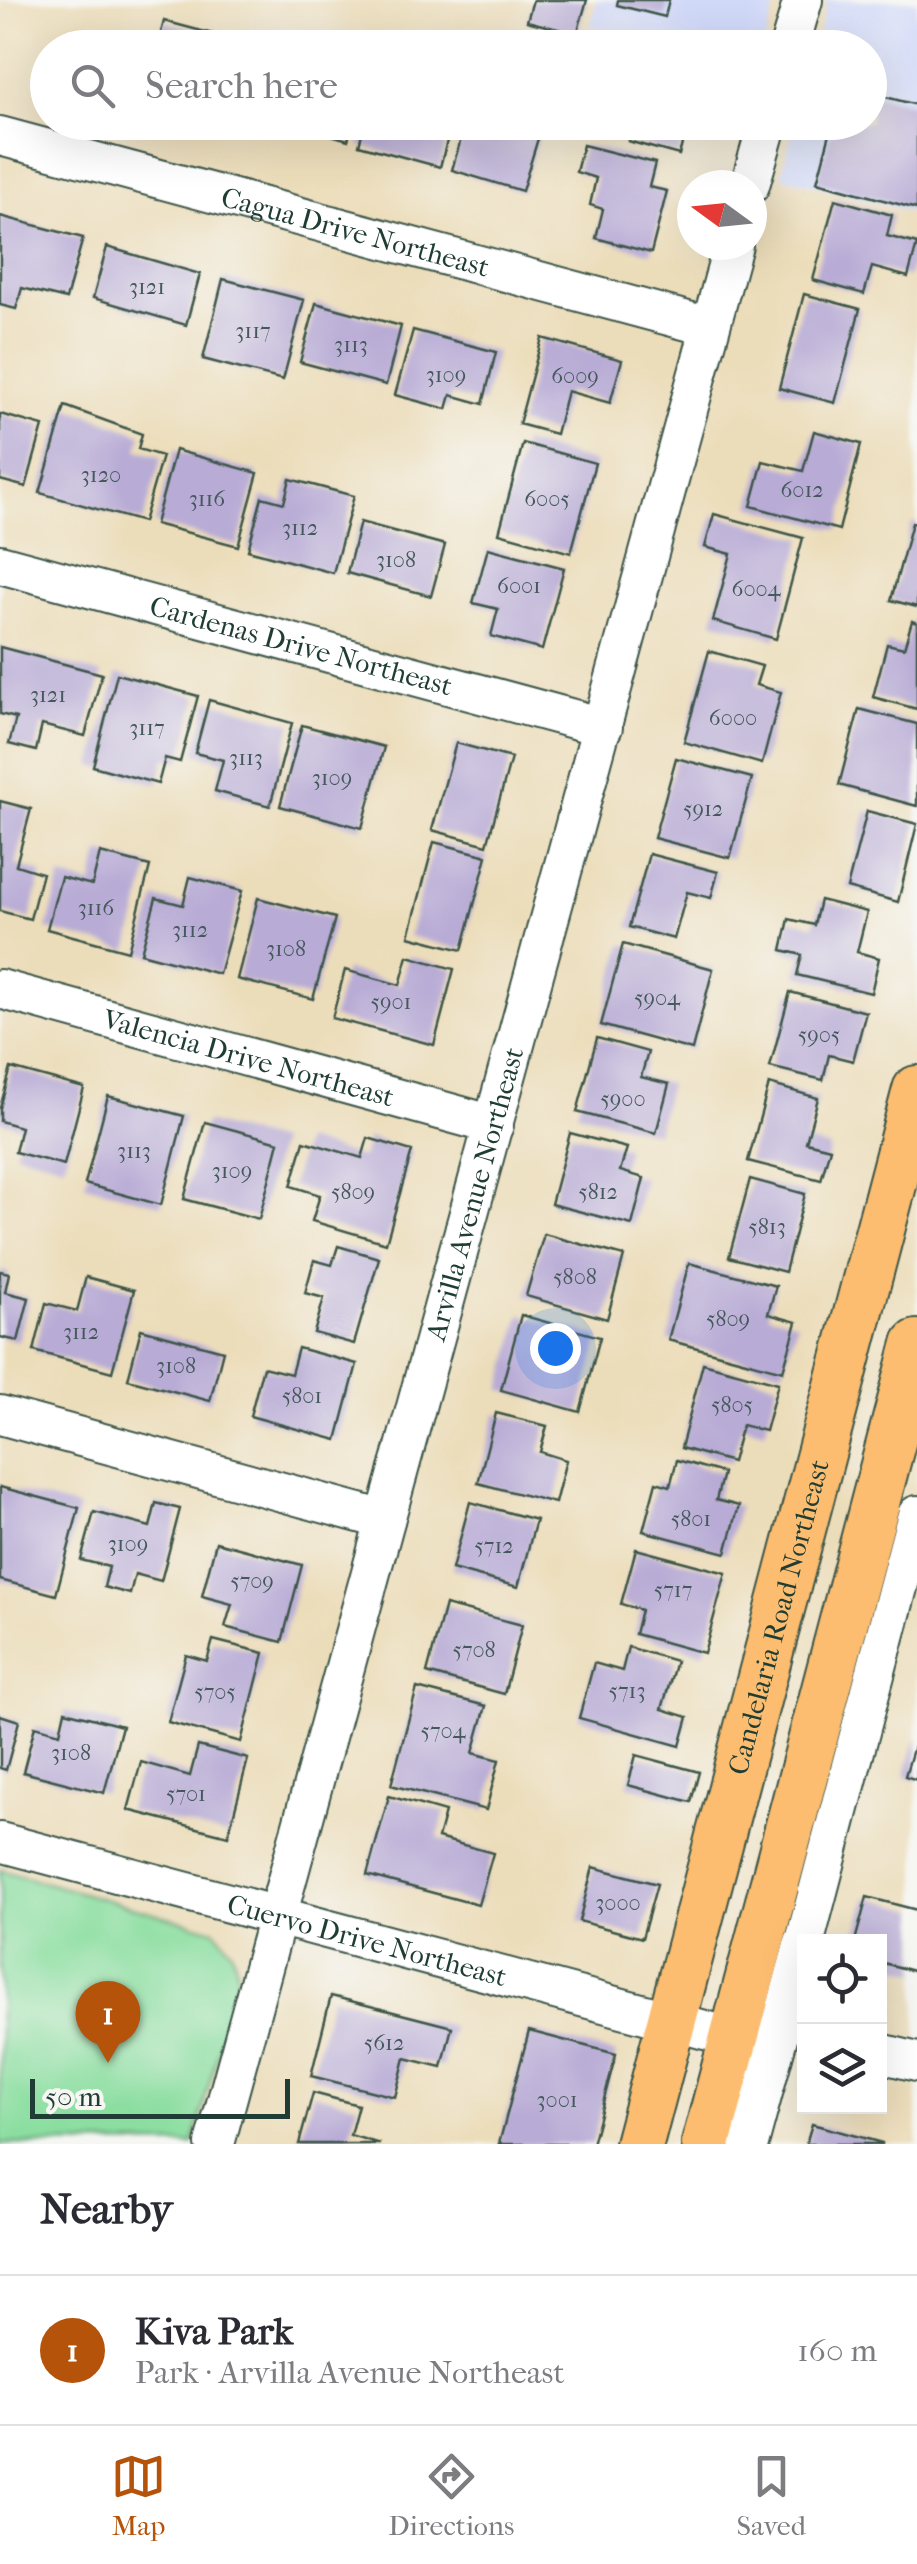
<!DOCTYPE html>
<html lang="en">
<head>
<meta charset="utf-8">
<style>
  :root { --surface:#fff; --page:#f7f7f7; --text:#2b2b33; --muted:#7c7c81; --line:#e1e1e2; --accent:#b45309 }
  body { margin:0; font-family:"IM FELL French Canon",serif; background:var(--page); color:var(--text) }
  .controls { position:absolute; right:30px; bottom:30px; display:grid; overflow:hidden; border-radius:0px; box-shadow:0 10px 40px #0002 }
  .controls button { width:90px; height:90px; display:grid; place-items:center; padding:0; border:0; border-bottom:2px solid var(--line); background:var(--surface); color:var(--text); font:50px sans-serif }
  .compass { position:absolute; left:677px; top:170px; width:90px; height:90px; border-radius:50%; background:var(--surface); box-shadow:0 10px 40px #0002; rotate:285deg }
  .scale { position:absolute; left:30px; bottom:25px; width:260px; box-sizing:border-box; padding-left:10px; border:5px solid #1f3d34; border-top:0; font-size:28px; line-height:35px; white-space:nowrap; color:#1f3d34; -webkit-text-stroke:8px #f6f6f2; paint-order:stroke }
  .you { position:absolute; left:555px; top:1348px; width:35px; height:35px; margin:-25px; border:8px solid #fff; border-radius:50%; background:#1a73e8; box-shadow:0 0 0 15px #1a73e833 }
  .badge { display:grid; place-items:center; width:65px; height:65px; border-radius:50%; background:var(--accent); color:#fff; font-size:32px; font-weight:700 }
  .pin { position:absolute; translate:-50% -82px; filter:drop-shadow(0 2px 5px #0008) }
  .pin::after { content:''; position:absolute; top:52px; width:35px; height:30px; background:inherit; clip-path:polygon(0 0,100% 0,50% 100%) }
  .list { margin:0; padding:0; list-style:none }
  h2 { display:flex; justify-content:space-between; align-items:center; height:130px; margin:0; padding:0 40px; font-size:42px }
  h2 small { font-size:32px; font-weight:400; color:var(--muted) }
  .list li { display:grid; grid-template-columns:65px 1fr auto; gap:30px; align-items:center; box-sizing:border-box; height:150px; padding:0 40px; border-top:2px solid var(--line) }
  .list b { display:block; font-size:38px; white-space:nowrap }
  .list p { margin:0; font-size:32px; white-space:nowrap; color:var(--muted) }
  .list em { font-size:32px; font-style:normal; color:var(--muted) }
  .icon { flex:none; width:55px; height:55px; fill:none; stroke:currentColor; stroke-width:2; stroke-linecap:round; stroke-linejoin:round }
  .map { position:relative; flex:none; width:917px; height:2144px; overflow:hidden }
  .search { position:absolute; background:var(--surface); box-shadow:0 10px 40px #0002; left:30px; right:30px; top:30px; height:110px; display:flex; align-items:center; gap:25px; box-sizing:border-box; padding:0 35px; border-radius:55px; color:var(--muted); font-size:38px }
  .sheet { height:280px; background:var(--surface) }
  nav { display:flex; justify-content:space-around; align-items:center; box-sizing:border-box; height:140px; border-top:2px solid var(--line); background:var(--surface); font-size:28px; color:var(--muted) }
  nav a { display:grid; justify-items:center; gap:5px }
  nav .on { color:var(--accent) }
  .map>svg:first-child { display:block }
  .built { fill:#d1d9f9 }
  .green { fill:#8bdea0; stroke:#558e6a; stroke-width:2.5 }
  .building { fill:#b8abd5 }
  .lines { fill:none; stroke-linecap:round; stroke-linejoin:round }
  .minor-casing { stroke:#3e5548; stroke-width:42 }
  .major-casing { stroke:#3e5548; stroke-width:52 }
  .minor { stroke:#fff; stroke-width:38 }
  .major { stroke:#fcbd6f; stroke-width:48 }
  .labels { text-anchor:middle; stroke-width:8; stroke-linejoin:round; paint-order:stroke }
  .number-label { font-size:22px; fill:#45585c }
  .street-label { font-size:28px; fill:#1f3d34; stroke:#f6f6f2 }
</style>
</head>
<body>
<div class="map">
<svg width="917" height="2144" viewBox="0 0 917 2144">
  <rect width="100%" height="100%" fill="#f6f6f2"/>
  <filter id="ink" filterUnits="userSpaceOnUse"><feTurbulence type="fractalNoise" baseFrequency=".01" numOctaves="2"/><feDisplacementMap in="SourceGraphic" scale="20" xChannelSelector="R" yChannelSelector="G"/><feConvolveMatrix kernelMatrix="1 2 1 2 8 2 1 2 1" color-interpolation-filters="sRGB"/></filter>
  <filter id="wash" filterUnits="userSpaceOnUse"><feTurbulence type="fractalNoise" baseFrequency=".0048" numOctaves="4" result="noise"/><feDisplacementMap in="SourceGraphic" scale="40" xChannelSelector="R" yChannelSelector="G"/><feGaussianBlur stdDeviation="2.25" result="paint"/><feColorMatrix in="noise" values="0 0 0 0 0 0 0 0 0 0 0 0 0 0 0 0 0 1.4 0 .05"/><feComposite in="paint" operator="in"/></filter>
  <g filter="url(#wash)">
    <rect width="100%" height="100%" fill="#ecddba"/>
    <g class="built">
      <path d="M597 0H777L764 47H677L590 26Z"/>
      <path d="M827 0H917V214L781 176 795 123 870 122V48L815 47Z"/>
    </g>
    <path class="green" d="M0 1870 215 1930C231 1947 238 1959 237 1983L193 2144H0Z"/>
    <g id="blocks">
      <g class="building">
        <path d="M533 0H587L577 34 527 21Z"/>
        <path d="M618 0H669L665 17 617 5Z"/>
        <path d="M164 21 258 46V48H157Z"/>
        <path d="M870 93 917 105V209L817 182 833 122H870Z"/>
        <path d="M287 122H353L348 140Z"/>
        <path d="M365 122H452L440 167 359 145Z"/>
        <path d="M486 122H543L522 191 452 170 465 125 484 130Z"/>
        <path d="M633 122H688L679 155 628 141Z"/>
        <path d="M583 145 655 163 649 187 667 191 651 253 596 238 603 209 590 205 596 178 576 172Z"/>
        <path d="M835 199 892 215 887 236 917 244 908 277 872 267 864 294 813 280Z"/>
        <path d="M0 216 83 238 66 299 22 288 16 309 0 305Z"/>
        <path d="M107 247 200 274 186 325 93 298Z"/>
        <path d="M223 279 304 300 283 380 203 359Z"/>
        <path d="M804 294 860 309 835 403 779 388Z"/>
        <path d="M316 303 401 326 386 385 300 362Z"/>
        <path d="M413 330 496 352 483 404 451 395 447 409 395 395Z"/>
        <path d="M542 338 622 360 610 403 567 391 556 434 519 424Z"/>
        <path d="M65 406 142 434 138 449 162 456 143 522 40 493Z"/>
        <path d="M0 414 43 426 26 487 0 480Z"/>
        <path d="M814 431 861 444 839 530 751 506 763 461 803 471Z"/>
        <path d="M523 443 595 463 571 553 499 533Z"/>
        <path d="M175 450 258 473 238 546 155 524Z"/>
        <path d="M290 479 354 496 333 573 248 550 262 497 284 503Z"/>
        <path d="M714 514 803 538 776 639 713 621 731 554 705 547Z"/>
        <path d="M360 522 445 545 431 596 347 573Z"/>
        <path d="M912 523 917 524V607L891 600Z"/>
        <path d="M488 548 564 568 542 650 491 636 498 609 473 603Z"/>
        <path d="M912 621 917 623V709L873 697 887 644 904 648Z"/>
        <path d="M0 647 102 674 85 736 42 725 36 751 9 744 16 718 0 714Z"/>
        <path d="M709 651 762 666 756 685 781 692 762 764 684 742Z"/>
        <path d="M117 674 198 696 180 762 165 758 158 784 93 766Z"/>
        <path d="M209 700 292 723 270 806 215 791 223 760 195 753Z"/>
        <path d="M859 709 917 724V806L839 785Z"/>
        <path d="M302 725 384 747 362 828 280 806Z"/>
        <path d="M456 743 511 758 487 845 432 830Z"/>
        <path d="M676 758 752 778 730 858 654 838Z"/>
        <path d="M0 801 31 809 16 865 42 873 30 919 0 911Z"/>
        <path d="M867 811 917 824 898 902 847 888Z"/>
        <path d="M434 842 487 856 462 950 409 936Z"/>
        <path d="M100 853 150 866 128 951 47 929 61 877 92 885Z"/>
        <path d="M649 854 718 872 711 898 687 892 674 939 629 927Z"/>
        <path d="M190 877 242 891 219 974 141 953 156 898 183 905Z"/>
        <path d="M258 898 335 918 313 999 237 979Z"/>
        <path d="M820 900 867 912 857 952 879 958 871 993 797 975 802 955 782 950 789 919 814 925Z"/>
        <path d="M623 944 713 969 692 1050 601 1025Z"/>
        <path d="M408 956 454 969 434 1045 332 1018 345 970 400 985Z"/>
        <path d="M790 992 866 1012 853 1061 829 1055 823 1080 770 1067Z"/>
        <path d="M597 1038 648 1052 641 1077 669 1084 656 1133 577 1112Z"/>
        <path d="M11 1068 84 1088 64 1165 15 1152 21 1127 0 1121V1108Z"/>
        <path d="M769 1084 818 1098 806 1142 830 1148 821 1180 748 1161Z"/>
        <path d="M108 1096 184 1116 161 1205 85 1184Z"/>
        <path d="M205 1122 279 1142 259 1219 184 1199Z"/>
        <path d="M570 1133 627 1148 620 1171 644 1178 632 1225 551 1204Z"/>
        <path d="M368 1138 412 1151 386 1243 312 1221 320 1195 291 1186 304 1141 362 1158Z"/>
        <path d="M750 1179 805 1194 785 1272 729 1257Z"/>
        <path d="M544 1234 624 1256 607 1319 526 1296Z"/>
        <path d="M338 1246 379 1258 354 1344 314 1333 324 1298 305 1293 314 1260 332 1265Z"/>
        <path d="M689 1263 776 1286 768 1314 797 1322 783 1371 668 1340Z"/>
        <path d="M0 1271 9 1273 5 1292 29 1298 18 1341 0 1337Z"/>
        <path d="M86 1277 134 1290 112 1372 34 1351 46 1303 77 1311Z"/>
        <path d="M521 1315 600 1337 580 1412 501 1390Z"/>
        <path d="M141 1329 223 1351 210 1401 128 1379Z"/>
        <path d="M298 1348 357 1364 337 1440 250 1416 263 1367 291 1374Z"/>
        <path d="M703 1363 778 1383 765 1431 742 1425 732 1462 681 1448Z"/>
        <path d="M496 1413 547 1426 540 1452 566 1460 555 1503 478 1483Z"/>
        <path d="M677 1460 723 1473 716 1500 739 1506 726 1553 643 1531 656 1482 670 1486Z"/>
        <path d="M0 1487 79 1508 56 1595 0 1580Z"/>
        <path d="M470 1502 536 1520 518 1587 452 1569Z"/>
        <path d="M156 1503 180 1509 161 1581 135 1574 130 1594 104 1587 109 1567 81 1560 94 1512 150 1527Z"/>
        <path d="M216 1542 302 1565 282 1642 225 1627 232 1604 202 1596Z"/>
        <path d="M636 1549 726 1573 704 1653 635 1634 641 1610 621 1604Z"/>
        <path d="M445 1605 522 1625 504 1694 427 1673Z"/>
        <path d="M213 1640 264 1653 241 1742 168 1722 186 1655 207 1661Z"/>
        <path d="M628 1647 676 1661 662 1709 688 1717 680 1746 579 1718 594 1663 622 1671Z"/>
        <path d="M417 1688 486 1706 473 1753 499 1760 486 1810 391 1785Z"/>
        <path d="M65 1711 122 1726 104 1793 23 1772 35 1726 60 1733Z"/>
        <path d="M0 1715 19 1721 6 1770 0 1768Z"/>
        <path d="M917 1736V1780L905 1776Z"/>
        <path d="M198 1746 248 1759 228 1836 128 1810 141 1762 190 1776Z"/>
        <path d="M636 1755 699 1772 691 1802 628 1785Z"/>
        <path d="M389 1796 445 1812 438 1838 493 1853 478 1905 367 1875Z"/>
        <path d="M593 1867 657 1884 642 1938 579 1921Z"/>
        <path d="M867 1897 917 1910V1972L880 1962V1941H855Z"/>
        <path d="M331 1996 452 2027 442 2067 405 2058 395 2097 311 2076Z"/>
        <path d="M529 2031 616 2054 592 2144H499Z"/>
        <path d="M313 2093 358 2105 350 2135 380 2144H299Z"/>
        <path d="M812 2124 882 2143V2144H806Z"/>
      </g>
    </g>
  </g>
  <g filter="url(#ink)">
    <use href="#blocks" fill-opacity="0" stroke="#3e5548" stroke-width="2.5"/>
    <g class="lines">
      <g class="minor-casing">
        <g id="minor">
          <path d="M789 48 803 0"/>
          <path id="s1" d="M0 136 710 327"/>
          <path d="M750 185 768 122"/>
          <path id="s2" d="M0 564 603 727"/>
          <path id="s3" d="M0 989 494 1125"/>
          <path d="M0 1415 385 1520"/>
          <path id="s4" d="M0 1842 735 2038"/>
          <path d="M805 1941 917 1515"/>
          <path d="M880 2053 917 2062"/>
          <path id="s5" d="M215 2144 733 245"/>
          <path d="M749 2144 804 1942"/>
        </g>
      </g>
      <g class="major-casing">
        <g id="major">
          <path id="s6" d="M639 2144 917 1090"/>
          <path d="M706 2144 917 1344"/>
        </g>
      </g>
      <use href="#minor" class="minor"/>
      <use href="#major" class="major"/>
    </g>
  </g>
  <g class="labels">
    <g class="number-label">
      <text x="147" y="294">3121</text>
      <text x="253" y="338">3117</text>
      <text x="351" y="352">3113</text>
      <text x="446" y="382">3109</text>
      <text x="575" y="383">6009</text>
      <text x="101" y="482">3120</text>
      <text x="802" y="497">6012</text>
      <text x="207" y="506">3116</text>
      <text x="547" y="506">6005</text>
      <text x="300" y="535">3112</text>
      <text x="396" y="567">3108</text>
      <text x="519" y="593">6001</text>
      <text x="756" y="596">6004</text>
      <text x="48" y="702">3121</text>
      <text x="733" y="725">6000</text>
      <text x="147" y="735">3117</text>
      <text x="246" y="765">3113</text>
      <text x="332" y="785">3109</text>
      <text x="703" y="816">5912</text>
      <text x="96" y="915">3116</text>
      <text x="190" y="937">3112</text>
      <text x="286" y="956">3108</text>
      <text x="657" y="1005">5904</text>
      <text x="391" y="1009">5901</text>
      <text x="819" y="1042">5905</text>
      <text x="623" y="1106">5900</text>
      <text x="134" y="1158">3113</text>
      <text x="232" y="1178">3109</text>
      <text x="353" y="1199">5809</text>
      <text x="598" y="1199">5812</text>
      <text x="767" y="1234">5813</text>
      <text x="575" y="1284">5808</text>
      <text x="728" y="1326">5809</text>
      <text x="81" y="1339">3112</text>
      <text x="176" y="1373">3108</text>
      <text x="302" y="1403">5801</text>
      <text x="732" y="1412">5805</text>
      <text x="691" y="1526">5801</text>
      <text x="128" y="1551">3109</text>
      <text x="494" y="1553">5712</text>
      <text x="252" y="1588">5709</text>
      <text x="673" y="1597">5717</text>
      <text x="474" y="1657">5708</text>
      <text x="627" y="1698">5713</text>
      <text x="215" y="1699">5705</text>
      <text x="443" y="1738">5704</text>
      <text x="71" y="1760">3108</text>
      <text x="186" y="1801">5701</text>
      <text x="618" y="1910">3000</text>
      <text x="384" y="2050">5612</text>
      <text x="557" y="2107">3001</text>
    </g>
    <g class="street-label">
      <text dy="10" stroke="none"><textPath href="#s1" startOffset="368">Cagua Drive Northeast</textPath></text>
      <text dy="10" stroke="none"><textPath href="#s2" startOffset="312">Cardenas Drive Northeast</textPath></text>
      <text dy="10" stroke="none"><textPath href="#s3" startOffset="258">Valencia Drive Northeast</textPath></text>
      <text dy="10" stroke="none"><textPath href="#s5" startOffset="985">Arvilla Avenue Northeast</textPath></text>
      <text dy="10" stroke="none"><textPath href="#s6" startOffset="545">Candelaria Road Northeast</textPath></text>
      <text dy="10" stroke="none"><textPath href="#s4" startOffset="380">Cuervo Drive Northeast</textPath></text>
    </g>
  </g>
</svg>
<div class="controls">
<button><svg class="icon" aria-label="locate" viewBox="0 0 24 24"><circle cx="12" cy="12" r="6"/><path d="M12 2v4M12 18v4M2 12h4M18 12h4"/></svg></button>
<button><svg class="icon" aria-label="layers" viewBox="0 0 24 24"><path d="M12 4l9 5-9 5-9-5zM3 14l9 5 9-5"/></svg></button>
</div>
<svg class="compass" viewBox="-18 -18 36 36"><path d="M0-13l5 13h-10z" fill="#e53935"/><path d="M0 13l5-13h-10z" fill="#7c7c81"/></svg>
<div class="scale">50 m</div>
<div class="you"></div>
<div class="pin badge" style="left:108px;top:2063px">1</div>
<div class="search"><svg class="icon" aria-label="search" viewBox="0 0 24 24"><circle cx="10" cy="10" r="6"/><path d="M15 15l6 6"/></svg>Search here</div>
</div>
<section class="sheet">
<h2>Nearby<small></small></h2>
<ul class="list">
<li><span class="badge">1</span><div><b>Kiva Park</b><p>Park · Arvilla Avenue Northeast</p></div><em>160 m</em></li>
</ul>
</section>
<nav>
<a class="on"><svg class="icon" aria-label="map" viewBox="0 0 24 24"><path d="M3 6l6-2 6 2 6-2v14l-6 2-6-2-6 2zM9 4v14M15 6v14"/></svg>Map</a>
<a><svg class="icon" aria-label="directions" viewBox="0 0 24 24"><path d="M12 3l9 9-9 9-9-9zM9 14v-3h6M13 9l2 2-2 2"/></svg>Directions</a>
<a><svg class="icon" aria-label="saved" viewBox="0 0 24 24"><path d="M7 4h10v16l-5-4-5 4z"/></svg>Saved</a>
</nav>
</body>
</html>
